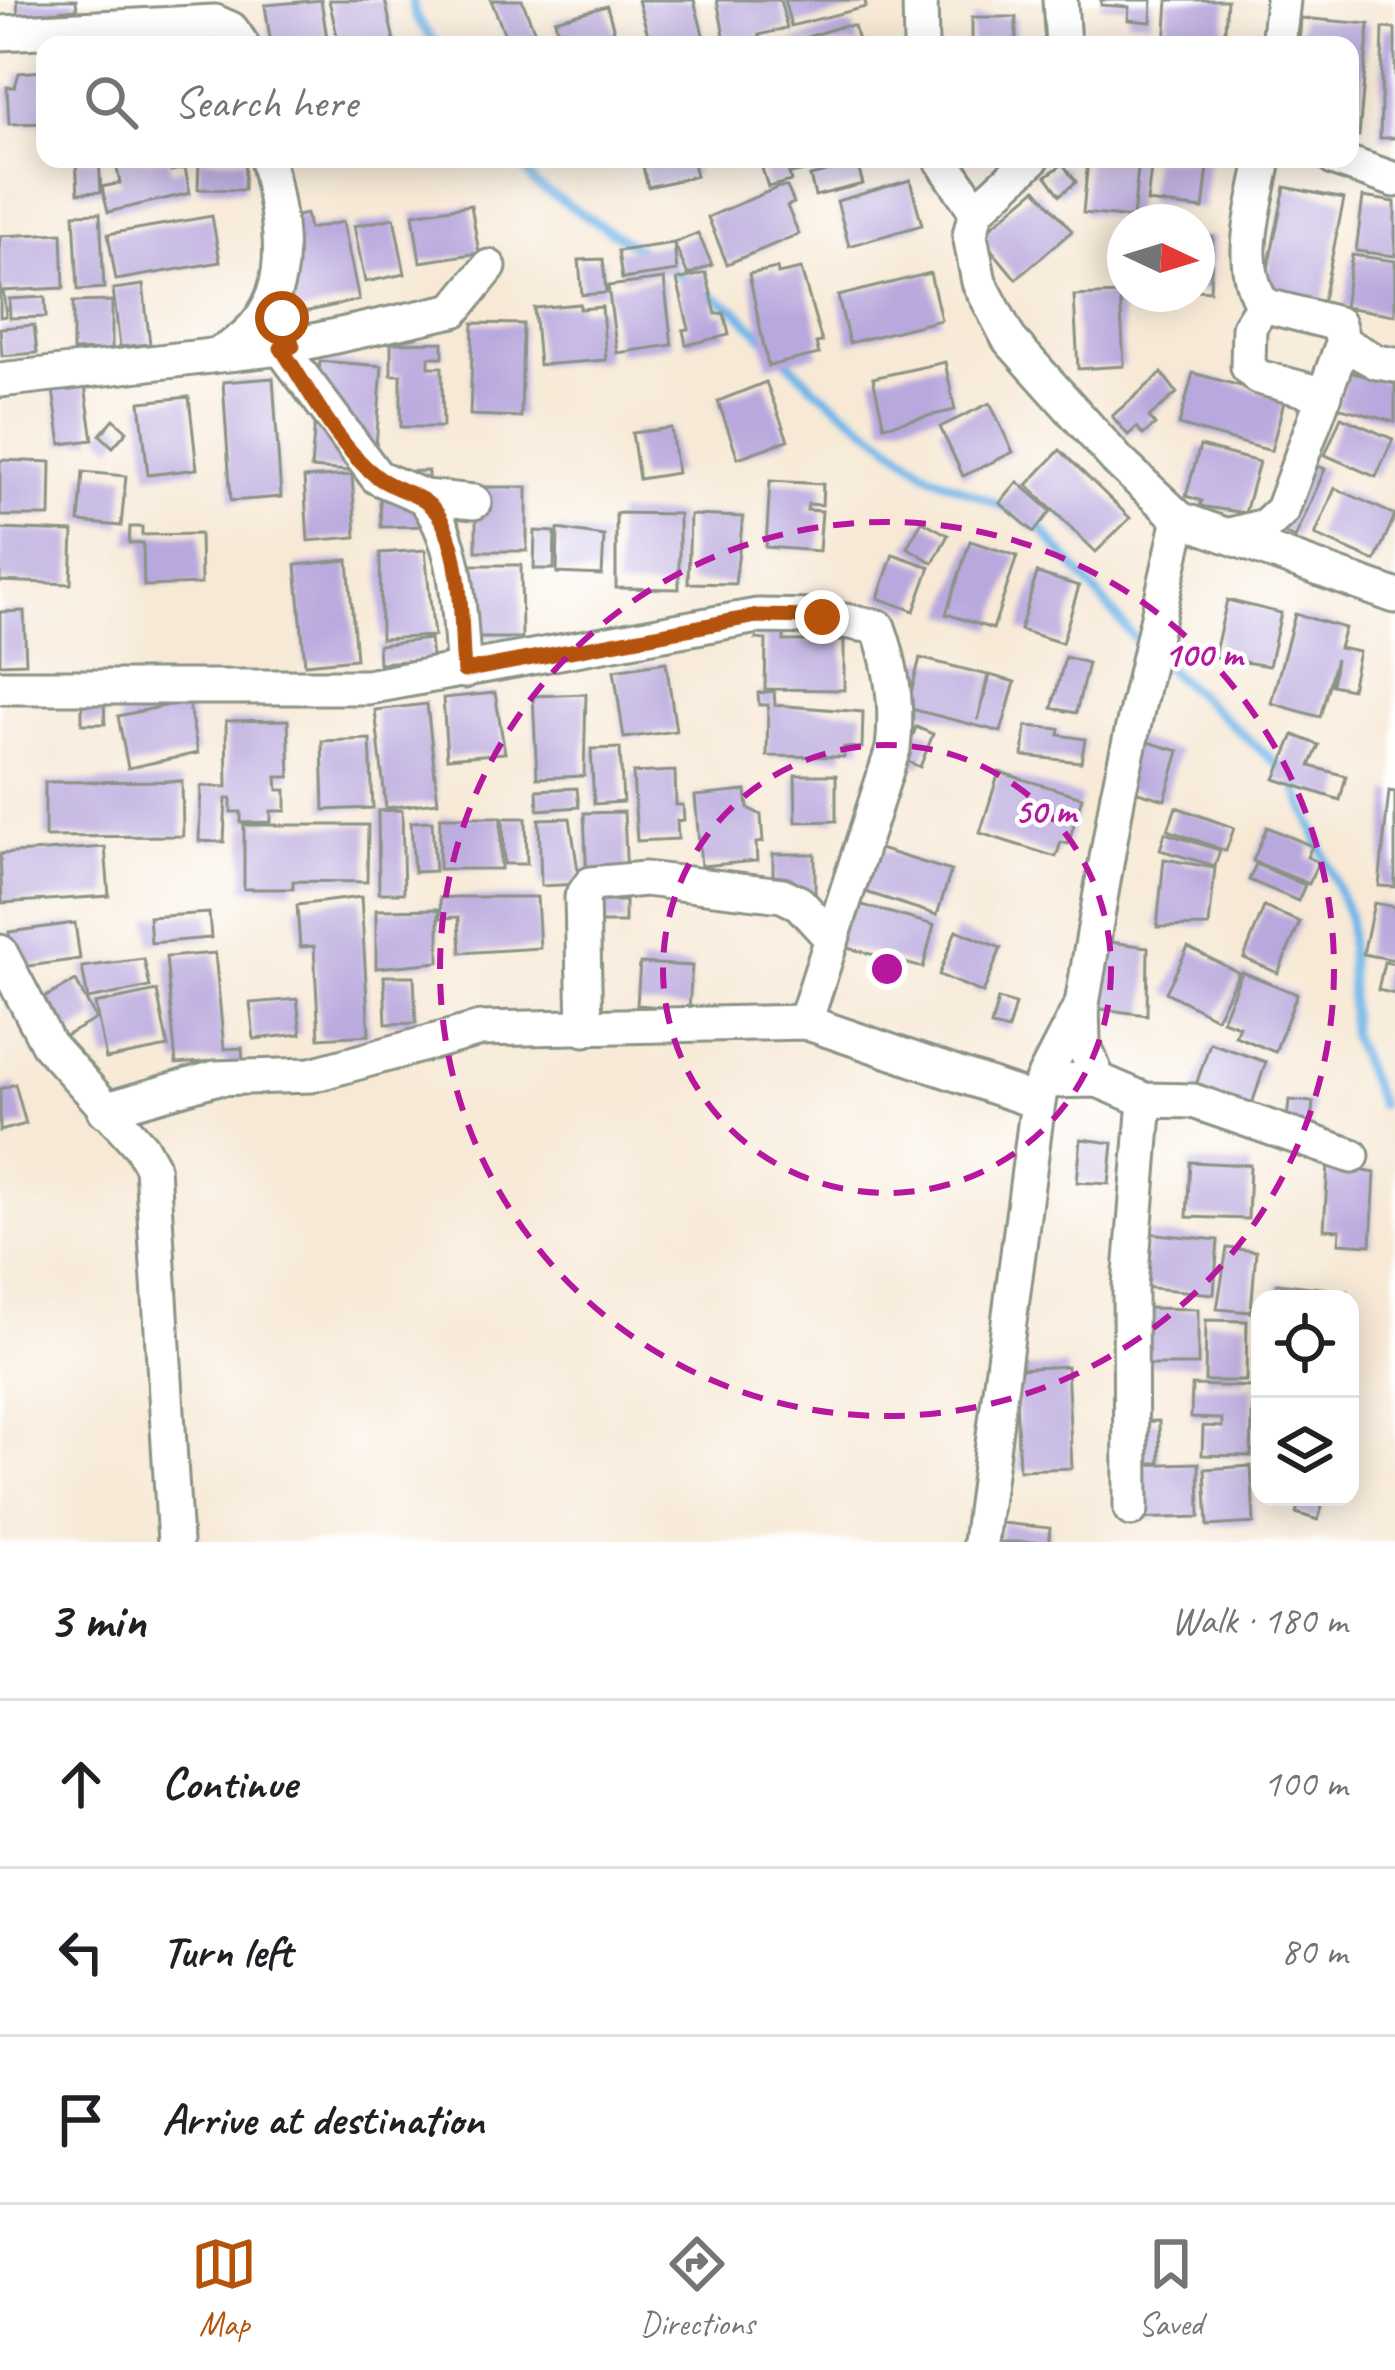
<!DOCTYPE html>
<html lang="en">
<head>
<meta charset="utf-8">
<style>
  :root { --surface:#fff; --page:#f6f6f6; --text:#202124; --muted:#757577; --line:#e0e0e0; --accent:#b45309 }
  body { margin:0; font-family:Caveat,sans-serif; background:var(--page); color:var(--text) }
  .controls { position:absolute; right:36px; bottom:36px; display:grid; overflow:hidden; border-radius:24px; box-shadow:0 6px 30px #0003 }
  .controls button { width:108px; height:108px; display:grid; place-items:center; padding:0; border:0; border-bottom:3px solid var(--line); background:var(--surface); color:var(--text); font:60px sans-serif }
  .compass { position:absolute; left:1107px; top:204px; width:108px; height:108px; border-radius:50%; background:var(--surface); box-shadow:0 6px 30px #0003; rotate:94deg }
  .stop { position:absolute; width:36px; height:36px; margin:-27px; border:9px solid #b45309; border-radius:50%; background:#fff }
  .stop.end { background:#b45309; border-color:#fff; box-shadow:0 3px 12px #0008 }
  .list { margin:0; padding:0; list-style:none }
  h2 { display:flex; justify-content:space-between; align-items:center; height:156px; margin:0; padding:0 48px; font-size:51px }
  h2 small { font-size:39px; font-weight:400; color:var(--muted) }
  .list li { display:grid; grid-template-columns:78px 1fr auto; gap:36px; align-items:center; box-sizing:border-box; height:168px; padding:0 48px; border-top:3px solid var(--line) }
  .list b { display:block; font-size:45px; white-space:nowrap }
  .list em { font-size:39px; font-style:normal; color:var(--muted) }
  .icon { flex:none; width:66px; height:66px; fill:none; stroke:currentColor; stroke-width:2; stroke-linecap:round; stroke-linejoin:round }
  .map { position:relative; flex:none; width:1395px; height:1542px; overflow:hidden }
  .search { position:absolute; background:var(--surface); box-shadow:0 6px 30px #0003; left:36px; right:36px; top:36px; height:132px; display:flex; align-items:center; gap:30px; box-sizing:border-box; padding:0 42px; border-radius:24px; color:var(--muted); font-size:45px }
  .sheet { height:660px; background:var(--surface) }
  nav { display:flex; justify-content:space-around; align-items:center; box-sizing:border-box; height:168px; border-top:3px solid var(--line); background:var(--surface); font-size:33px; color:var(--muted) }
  nav a { display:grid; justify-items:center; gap:6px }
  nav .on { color:var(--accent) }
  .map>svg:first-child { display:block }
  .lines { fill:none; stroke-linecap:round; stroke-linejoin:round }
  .stream { stroke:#71b6e8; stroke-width:9 }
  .building { fill:#b9a8dd }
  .minor-casing { stroke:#8b9385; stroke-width:39 }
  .minor { stroke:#fff; stroke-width:33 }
  .route { stroke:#b45309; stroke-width:15 }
  .ring { fill:none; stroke:#b5179e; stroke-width:6; stroke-dasharray:21 15 }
  .centre { fill:#b5179e; stroke:#fff; stroke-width:6 }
  .ring-label { font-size:36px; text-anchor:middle; font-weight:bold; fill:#b5179e; stroke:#fff; stroke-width:9; stroke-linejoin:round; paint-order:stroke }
</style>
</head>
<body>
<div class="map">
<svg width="1395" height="1542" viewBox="0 0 1395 1542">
  <rect width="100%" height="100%" fill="#fff"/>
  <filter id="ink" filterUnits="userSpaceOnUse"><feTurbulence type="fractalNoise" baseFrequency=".00833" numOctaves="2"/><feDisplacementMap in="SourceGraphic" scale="24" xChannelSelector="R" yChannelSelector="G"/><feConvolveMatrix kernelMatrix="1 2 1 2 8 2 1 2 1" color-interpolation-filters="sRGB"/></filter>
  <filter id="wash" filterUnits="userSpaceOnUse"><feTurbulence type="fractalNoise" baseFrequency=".004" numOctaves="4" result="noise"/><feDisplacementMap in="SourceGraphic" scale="48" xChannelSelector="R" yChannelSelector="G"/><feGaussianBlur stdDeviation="2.7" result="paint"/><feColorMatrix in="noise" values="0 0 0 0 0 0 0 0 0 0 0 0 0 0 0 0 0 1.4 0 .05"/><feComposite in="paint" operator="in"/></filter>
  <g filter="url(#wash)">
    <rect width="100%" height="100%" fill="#f7e9d6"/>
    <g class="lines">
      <g class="stream">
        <path d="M412 0 415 16 436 45"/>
        <path d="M518 159 535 184 647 254"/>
        <path d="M666 267 737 311 768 342"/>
        <path d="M780 354 816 389 929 474 1013 511"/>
        <path d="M1034 520 1143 648"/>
        <path d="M1156 659 1293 778 1349 917 1351 1034 1380 1105"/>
      </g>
    </g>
    <g id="blocks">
      <g class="building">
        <path d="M17 0H76L77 9 18 15Z"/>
        <path d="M321 0 328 45H271L265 5Z"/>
        <path d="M329 0H385L395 45H339Z"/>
        <path d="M491 0H522L540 45H509Z"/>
        <path d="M638 0H694L704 38 651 45Z"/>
        <path d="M717 0H780L787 28 759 35 761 44 726 45Z"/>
        <path d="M784 0H865L866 7 791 26Z"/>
        <path d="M1101 0H1152L1151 22 1128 20 1129 7 1101 5Z"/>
        <path d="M1168 0H1227L1224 45H1165Z"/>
        <path d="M607 6 618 45H561L555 20Z"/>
        <rect x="972" y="17" width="44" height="28"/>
        <path d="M1301 18 1369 24 1359 136H1350V45H1299Z"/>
        <path d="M842 26H854L859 45H782Z"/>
        <path d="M1383 28 1395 29V138H1380Z"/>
        <path d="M45 71V123L9 124 7 87H15L19 73Z"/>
        <path d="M76 159H99L101 192 78 193Z"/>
        <path d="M115 159H168L171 171 185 168 190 193 108 212 102 187 120 183Z"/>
        <path d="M199 159H245L244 190 198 189Z"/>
        <path d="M641 159H692L696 176 648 187Z"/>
        <path d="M759 159H785L791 181 768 187Z"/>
        <path d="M788 159H851V161L791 174Z"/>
        <path d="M1088 159H1139L1133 218 1083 213Z"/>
        <path d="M1152 159H1209L1203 209 1147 202Z"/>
        <path d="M857 164 863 184 815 196 810 176Z"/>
        <path d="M1063 164 1076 182 1060 195 1046 176Z"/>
        <path d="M910 180 922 225 849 246 837 201Z"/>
        <path d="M779 187H787L794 203 787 206 799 234 727 264 708 217Z"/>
        <path d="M1285 187 1344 199 1321 309 1262 297Z"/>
        <path d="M1036 189 1072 231 1016 279 980 236Z"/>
        <path d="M1363 197 1395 202V256L1356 251Z"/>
        <path d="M471 205 479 253 420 262 413 214Z"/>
        <path d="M100 213 104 288 78 290 74 214Z"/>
        <path d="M306 214 309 229 343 222 359 300 295 314 275 221Z"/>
        <path d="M212 216 220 262 116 280 108 234Z"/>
        <path d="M394 218 405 274 365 282 354 226Z"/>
        <path d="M62 233 64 288 3 291 6 316 0 317V236Z"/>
        <path d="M698 233 712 265 688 275 674 243Z"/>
        <path d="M1197 237H1213L1210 291 1197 290Z"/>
        <path d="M674 243 677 271 622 279 618 251Z"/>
        <path d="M1352 255 1395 261V315L1344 307Z"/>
        <path d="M603 259 606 293 582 295 579 260Z"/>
        <path d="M777 268 778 274 801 269 822 342 816 343 819 354 768 366 749 274Z"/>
        <path d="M706 273 716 314 724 313 729 335 686 345 683 330 689 329 677 280Z"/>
        <path d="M930 273 941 320 849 343 838 296Z"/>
        <path d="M664 279 672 345 617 353 608 286Z"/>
        <path d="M143 285 150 344 120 347 113 289Z"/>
        <path d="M1120 294 1124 366 1078 369 1074 296Z"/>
        <path d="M45 297 46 317 10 318 9 299Z"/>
        <path d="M112 301V350L73 351V302Z"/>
        <path d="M580 304V309L602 307 606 360 539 365 534 308Z"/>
        <path d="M473 323 523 324 521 417 470 415Z"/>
        <path d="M34 325 37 353 2 356 0 328Z"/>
        <path d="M443 342V357H429V367H442L443 427H401V375H391V343Z"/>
        <path d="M320 361 382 366 374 473 311 468Z"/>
        <path d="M945 362 955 410 884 426 873 378Z"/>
        <path d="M1346 371 1395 384V422L1337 407Z"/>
        <path d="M1162 373 1177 393 1149 417 1155 425 1143 435 1137 427 1128 435 1112 416Z"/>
        <path d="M1193 373 1285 398 1271 451 1179 425Z"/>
        <path d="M273 378 281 497 231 501 223 382Z"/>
        <path d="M84 379 93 440 61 444 52 383Z"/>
        <path d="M766 382 788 440 738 458 718 401Z"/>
        <path d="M189 397 197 469 148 475 140 402Z"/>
        <path d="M990 403 1013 452 963 476 940 427Z"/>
        <path d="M1341 417 1393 439 1376 477 1325 455Z"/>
        <path d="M114 419 127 431 113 447 100 435Z"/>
        <path d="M671 428 677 473 639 479 632 433Z"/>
        <path d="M1200 446 1259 462 1245 513 1200 506 1202 501 1186 496Z"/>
        <path d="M1060 450 1130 518 1096 552 1027 485Z"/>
        <path d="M1297 457 1325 469 1295 538 1267 525Z"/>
        <path d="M0 460 51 462 50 516H0Z"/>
        <path d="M428 471 429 526 381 527 379 472Z"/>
        <path d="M83 472 126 476 121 526 79 522Z"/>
        <path d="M352 475 356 537 308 541 304 478Z"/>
        <path d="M770 481 823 484 822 505 808 504 807 510 822 511 819 551 766 547Z"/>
        <path d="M1018 482 1051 511 1034 532 1000 503Z"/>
        <rect x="476" y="487" width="51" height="64"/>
        <path d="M1335 488 1395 515 1375 561 1315 535Z"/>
        <path d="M616 513 679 514V589L616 588Z"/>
        <path d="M690 515 743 517 735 584 688 583Z"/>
        <path d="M922 521 948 535 933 563 907 547Z"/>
        <path d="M130 527H142V535L200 534 201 584 144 586 143 543H129Z"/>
        <path d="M0 529 73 532 71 584 0 581Z"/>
        <path d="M558 529 604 536 602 575 557 573Z"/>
        <path d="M535 531 555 532 554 569H534Z"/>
        <path d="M970 541 1017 556 993 629 946 614Z"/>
        <path d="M425 550 434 636 381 639 380 553Z"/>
        <path d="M893 554 930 567 914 611 878 598Z"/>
        <path d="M348 560 356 659 305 664 296 565Z"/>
        <path d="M467 565H521L522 638H467Z"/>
        <path d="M1037 573 1079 586 1062 643 1020 630Z"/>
        <path d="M1227 600 1281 613 1269 666 1214 657Z"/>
        <path d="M24 611 26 663 0 664V612Z"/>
        <path d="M1295 614 1345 628 1339 648 1359 652 1351 689 1332 685 1336 659 1320 717 1271 703Z"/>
        <path d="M757 625 784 626V641H844V690L765 689 766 640 756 639Z"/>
        <path d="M430 639 432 659 379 663 378 645Z"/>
        <path d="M1065 657 1088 663 1076 713 1052 708Z"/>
        <path d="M920 658 988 675 978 720 990 675 1015 682 1001 732 907 708Z"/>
        <path d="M666 662 676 731 624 738 614 670Z"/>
        <path d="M774 691 775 705 863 712 862 748 844 747V757L767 756 768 705H759L758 693Z"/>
        <path d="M495 693 505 753 447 758 443 698Z"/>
        <path d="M586 694 584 776 537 778 533 696Z"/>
        <path d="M188 701 198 753 128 768 118 716Z"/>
        <path d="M82 702H104L105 724H82Z"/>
        <path d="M427 704 438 802 386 808 375 710Z"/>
        <path d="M288 720 290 777H277L278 790H286V811H271V822L241 823V812H231V798L226 799 224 842 199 841 201 786 227 787 226 721Z"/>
        <path d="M1026 726 1060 729 1059 735 1085 739 1081 762 1023 756Z"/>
        <path d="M916 727 933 734 920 767 904 760Z"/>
        <path d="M1294 735 1319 745 1310 766 1346 776 1340 800 1275 779Z"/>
        <path d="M1130 737 1179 751 1165 800 1117 786Z"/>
        <path d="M370 739 373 808 324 810 322 741Z"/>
        <path d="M620 748 623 802 594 804 591 749Z"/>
        <path d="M675 771 676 805H683L684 820 677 821 678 839 637 841 633 773Z"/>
        <path d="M999 772 1082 797 1068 844 1061 842 1056 857 980 833Z"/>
        <path d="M795 775H836V821L796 822Z"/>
        <path d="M182 781 183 836 45 837V782Z"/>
        <path d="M577 788 579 807 538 810 537 790Z"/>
        <path d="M746 791 748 808 761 815 763 842 756 843 757 861 701 866 695 796Z"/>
        <path d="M1389 791 1395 792V887L1379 886Z"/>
        <path d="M1176 807 1234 828 1226 851 1168 830Z"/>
        <path d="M402 810 404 893H379L378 811Z"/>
        <path d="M624 812 627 878 587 880 584 813Z"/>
        <path d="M440 817H501V869H439Z"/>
        <path d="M503 818H526L527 864H504Z"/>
        <path d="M570 818 580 884 541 886 539 819Z"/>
        <path d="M432 821 435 871 414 872 411 822Z"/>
        <path d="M244 825H368L367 882 293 881V889H244Z"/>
        <path d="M1267 827 1312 846 1307 857 1318 862 1309 884 1253 861Z"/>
        <path d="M1165 833 1220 850 1215 866 1160 850Z"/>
        <path d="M863 844 951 871 937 915 850 887Z"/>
        <path d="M105 847 109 896 2 903 0 854Z"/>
        <rect x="773" y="854" width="42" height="41"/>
        <path d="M1164 859 1215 868 1209 926 1157 927Z"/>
        <path d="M1256 864 1305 885 1298 901 1249 880Z"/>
        <path d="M361 897 369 1035 319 1038 314 946 300 947 297 905Z"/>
        <path d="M457 897H537L540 948 461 953 459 917 441 918 440 898Z"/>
        <path d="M841 899 934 925 923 968 829 943Z"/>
        <rect x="581" y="901" width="44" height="22"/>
        <path d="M1374 903 1395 907V960L1363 954Z"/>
        <path d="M1264 907 1300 922 1278 973 1244 958Z"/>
        <path d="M439 909V962L376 968V910Z"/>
        <path d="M209 913 211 938 151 943 149 917Z"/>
        <path d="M75 923 80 959 14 968 9 932Z"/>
        <path d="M956 930 1001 948 983 993 939 975Z"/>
        <path d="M1095 940 1148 947 1147 1015 1086 1007Z"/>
        <path d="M1188 947 1239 973 1216 1018 1166 992Z"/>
        <path d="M215 953 224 1049 242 1048 243 1066 226 1068V1060L176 1064 166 957Z"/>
        <path d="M144 959 150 987 88 999 82 967Z"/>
        <path d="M1384 962 1395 964V994L1378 990Z"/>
        <path d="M640 963 692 966 689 1009 637 1005Z"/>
        <path d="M1242 972 1297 994 1275 1052 1235 1036 1239 1026 1222 1020Z"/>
        <path d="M384 976H414L416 1023 386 1024Z"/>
        <path d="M76 981 96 1019 56 1041 36 1002Z"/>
        <path d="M157 991 168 1047 106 1059 95 1004Z"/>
        <path d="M297 999 301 1034 254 1039 250 1003Z"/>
        <path d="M998 999 1015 1004 1008 1030 991 1026Z"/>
        <path d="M1210 1043 1266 1062 1249 1113 1193 1094Z"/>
        <path d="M15 1084 26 1124 0 1131V1089Z"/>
        <path d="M1289 1100 1313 1102 1310 1134 1286 1131Z"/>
        <path d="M1081 1139 1113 1143 1109 1184 1077 1182Z"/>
        <path d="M1190 1162 1250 1165 1248 1219 1187 1217Z"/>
        <path d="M1328 1164 1375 1173 1371 1245 1339 1243 1340 1230 1324 1229Z"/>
        <path d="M1147 1233 1218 1240 1214 1294 1142 1287Z"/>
        <path d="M1227 1248 1256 1251 1251 1312 1217 1309Z"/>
        <path d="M1277 1283 1348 1291 1347 1299H1276Z"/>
        <path d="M1142 1308 1198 1309V1365H1141Z"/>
        <path d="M1206 1320 1247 1321 1246 1381H1205Z"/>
        <path d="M1067 1366 1072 1468 1019 1470 1015 1369Z"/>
        <path d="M1192 1385 1253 1387 1251 1456 1202 1455 1203 1426 1222 1427V1419L1191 1418Z"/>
        <path d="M1159 1421 1160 1463H1124L1123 1422Z"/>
        <path d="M1199 1463 1200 1517 1130 1519 1129 1465Z"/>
        <path d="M1251 1466 1254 1523 1208 1526 1205 1469Z"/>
        <path d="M1301 1497H1325L1318 1520 1296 1513Z"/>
        <path d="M1001 1523 1050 1528 1049 1542H999Z"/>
      </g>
    </g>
  </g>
  <g filter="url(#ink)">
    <use href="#blocks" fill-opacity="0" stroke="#8b9385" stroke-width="3"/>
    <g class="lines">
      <g class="minor-casing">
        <g id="minor">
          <path d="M920 0 921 45"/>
          <path d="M1060 0 1063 45"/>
          <path d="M0 33 215 22 231 29 242 45"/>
          <path d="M1278 45 1283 0"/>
          <path d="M941 159 976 211"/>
          <path d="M1032 159 976 211 970 235 979 282 1009 339 1118 461 1180 519 1395 596"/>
          <path d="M1335 159 1395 180"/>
          <path d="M1263 305 1249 327 1248 367 1258 377 1325 395"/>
          <path d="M1343 343 1377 362 1395 365"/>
          <path d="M281 348 377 477 424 497 474 502"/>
          <path d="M219 354C299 312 284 236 267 159"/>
          <path d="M0 380 281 348 454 310 489 267"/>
          <path d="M424 497C461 547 458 611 464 671"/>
          <path d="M1234 534 1265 526 1282 510 1343 343 1338 324 1263 305C1235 262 1256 207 1264 159"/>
          <path d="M0 687H367L757 616 822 617 878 627C892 666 898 708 893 749L805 1022"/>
          <path d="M0 952 48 1044 141 1147 152 1167 175 1542"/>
          <path d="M585 1029 582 897 591 884 645 879 782 895 799 903 832 939"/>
          <path d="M1098 1080 1083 1043 1082 1004 1118 794 1180 519"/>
          <path d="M1042 1081 1098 1080 1145 1100 1193 1101 1352 1156"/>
          <path d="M104 1110 215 1078 311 1075 480 1029 805 1022 1038 1102"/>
          <path d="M1131 1509 1130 1286 1145 1100"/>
          <path d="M980 1542 1038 1102 1042 1081 1078 1011"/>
        </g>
      </g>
      <use href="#minor" class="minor"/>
    </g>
  </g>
  <g class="lines" filter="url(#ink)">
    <path class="route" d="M282 318 293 346 281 348C309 389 337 446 376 476 401 495 427 491 443 523 464 565 460 626 464 671L757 616 822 617"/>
  </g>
  <g class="ring">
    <circle cx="887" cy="969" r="224"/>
    <circle cx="887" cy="969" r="447"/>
  </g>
  <circle cx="887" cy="969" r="18" class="centre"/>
  <g class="ring-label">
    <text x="1203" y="666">100 m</text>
    <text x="1045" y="823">50 m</text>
  </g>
</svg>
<div class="controls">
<button><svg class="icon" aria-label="locate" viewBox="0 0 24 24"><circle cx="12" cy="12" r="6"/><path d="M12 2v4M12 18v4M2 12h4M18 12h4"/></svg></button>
<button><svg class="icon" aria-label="layers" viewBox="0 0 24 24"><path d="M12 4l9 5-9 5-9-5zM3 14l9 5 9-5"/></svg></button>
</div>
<svg class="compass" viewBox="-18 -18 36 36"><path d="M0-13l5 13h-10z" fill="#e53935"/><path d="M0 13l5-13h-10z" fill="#757577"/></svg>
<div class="stop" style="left:282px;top:318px"></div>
<div class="stop end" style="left:822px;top:617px"></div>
<div class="search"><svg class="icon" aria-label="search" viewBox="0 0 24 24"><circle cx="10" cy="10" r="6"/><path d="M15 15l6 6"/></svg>Search here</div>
</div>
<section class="sheet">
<h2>3 min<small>Walk · 180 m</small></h2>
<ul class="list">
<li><svg class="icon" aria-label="ahead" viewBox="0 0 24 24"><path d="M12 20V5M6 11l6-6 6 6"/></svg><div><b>Continue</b></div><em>100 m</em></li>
<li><svg class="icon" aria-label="left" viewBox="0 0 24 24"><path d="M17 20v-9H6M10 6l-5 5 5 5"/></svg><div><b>Turn left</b></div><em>80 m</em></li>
<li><svg class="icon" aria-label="arrive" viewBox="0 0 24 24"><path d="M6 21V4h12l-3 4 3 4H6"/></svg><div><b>Arrive at destination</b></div></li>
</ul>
</section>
<nav>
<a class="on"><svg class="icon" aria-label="map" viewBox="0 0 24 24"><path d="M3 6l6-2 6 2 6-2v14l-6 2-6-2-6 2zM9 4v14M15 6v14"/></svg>Map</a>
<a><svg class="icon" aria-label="directions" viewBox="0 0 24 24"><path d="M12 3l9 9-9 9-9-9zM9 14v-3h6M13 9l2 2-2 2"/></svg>Directions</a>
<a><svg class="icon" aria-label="saved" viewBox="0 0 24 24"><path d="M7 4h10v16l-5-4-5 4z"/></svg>Saved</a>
</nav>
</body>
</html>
